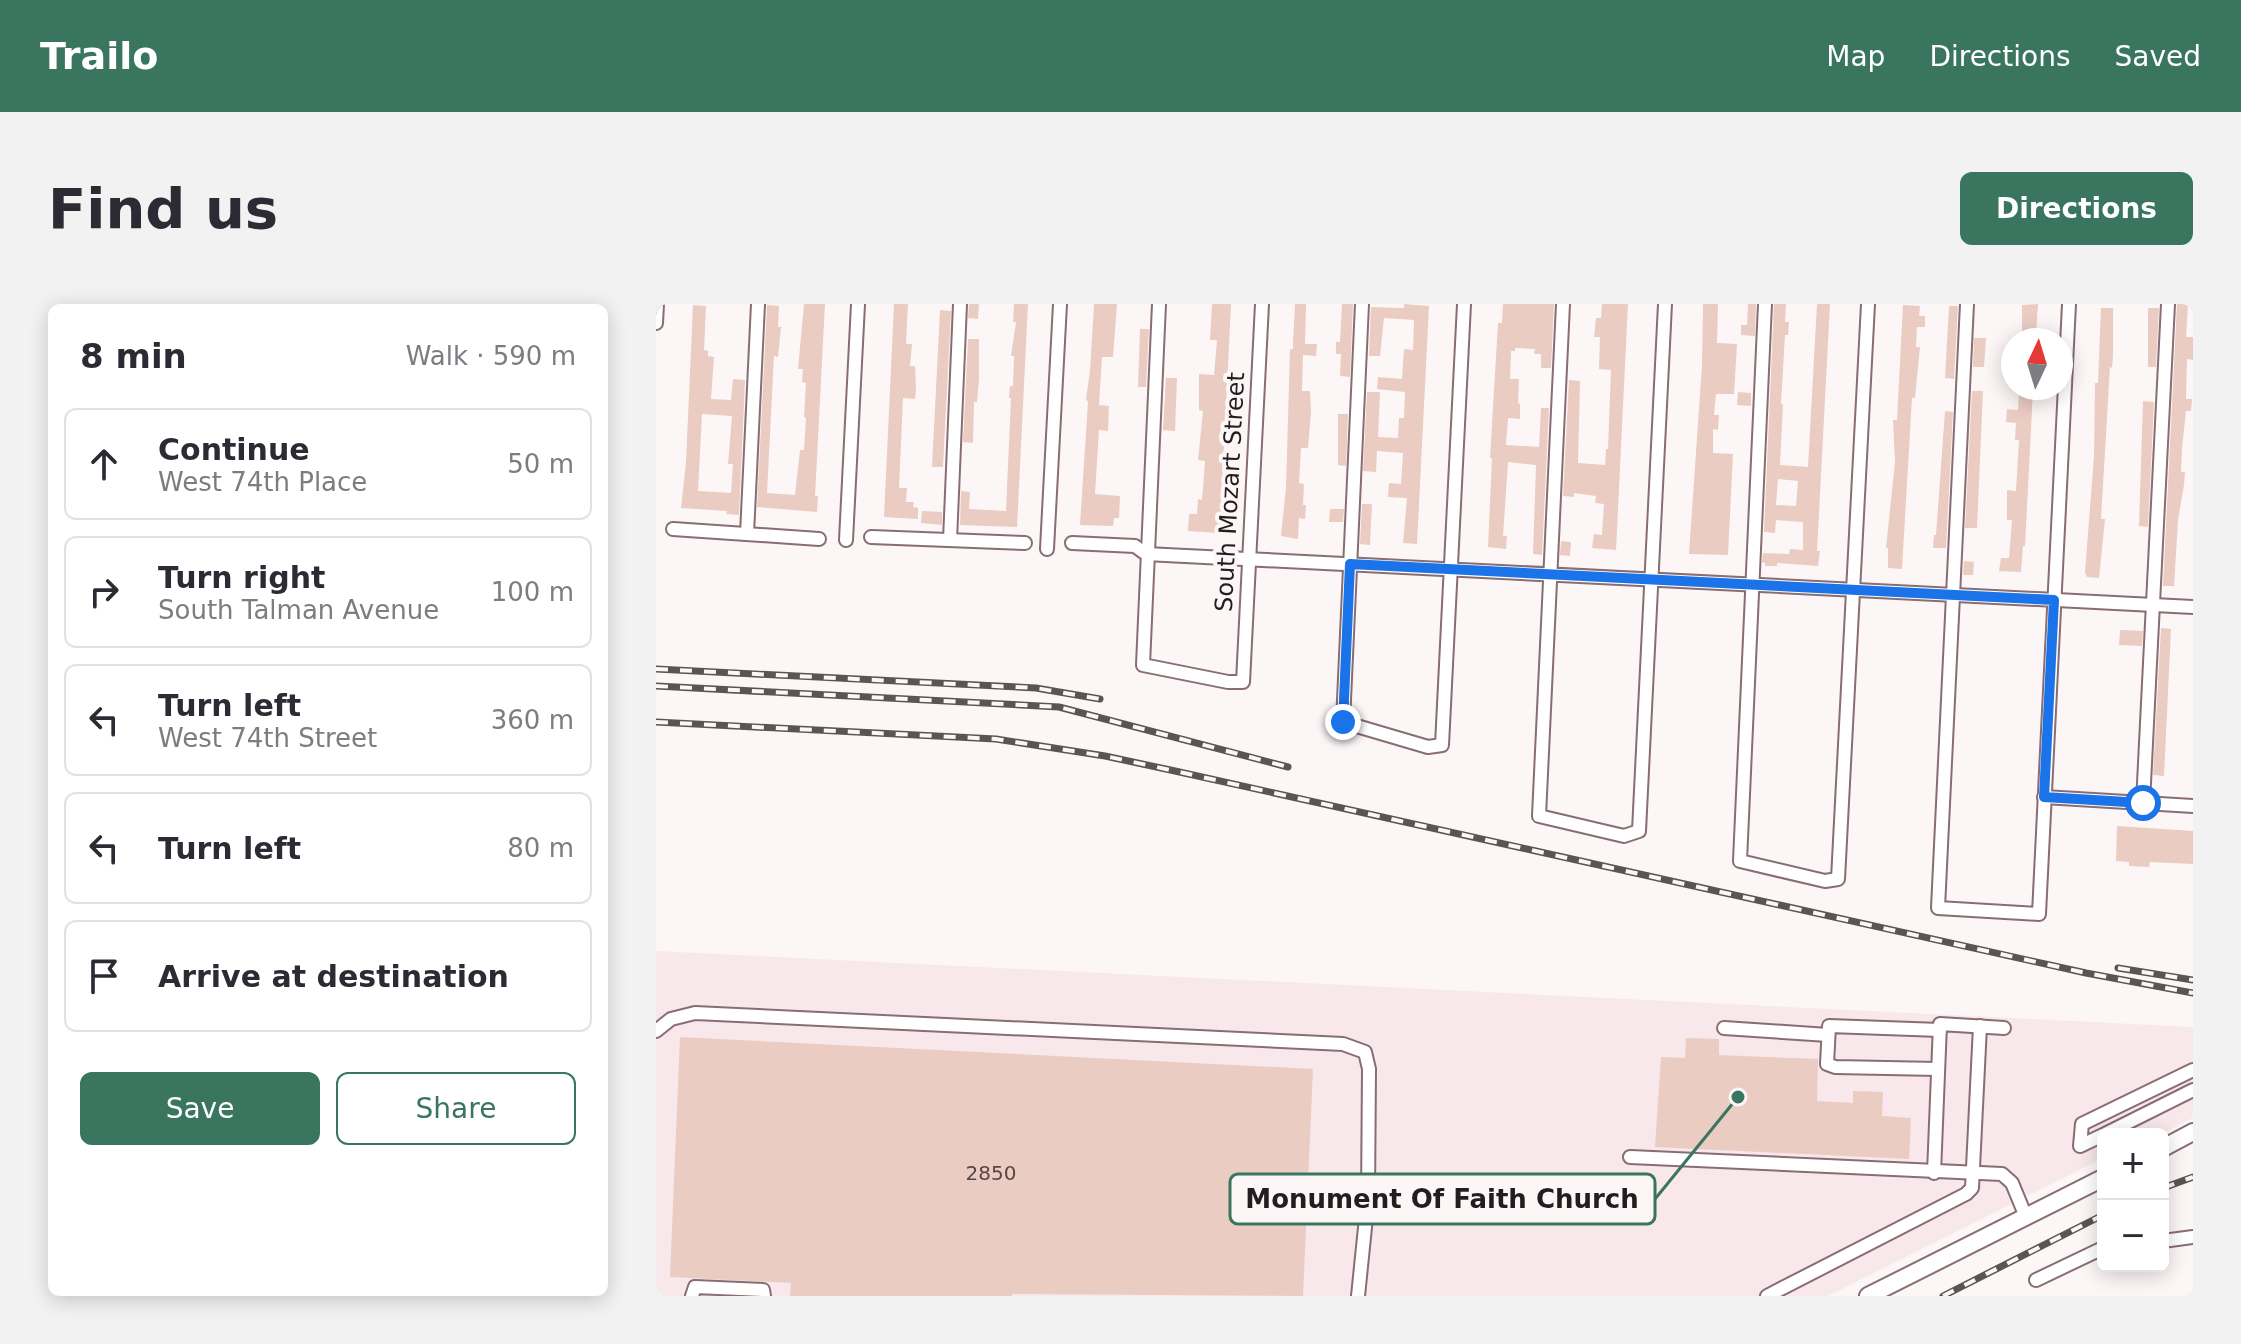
<!DOCTYPE html>
<html lang="en">
<head>
<meta charset="utf-8">
<style>
  :root { --surface:#fff; --page:#f2f2f3; --text:#2b2b33; --muted:#7c7c81; --line:#e1e1e2; --accent:#39755f }
  body { margin:0; font-family:"DejaVu Sans",sans-serif; background:var(--page); color:var(--text) }
  .controls { position:absolute; right:24px; bottom:24px; display:grid; overflow:hidden; border-radius:12px; box-shadow:0 4px 20px #0003 }
  .controls button { width:72px; height:72px; display:grid; place-items:center; padding:0; border:0; border-bottom:2px solid var(--line); background:var(--surface); color:var(--text); font:40px sans-serif }
  .compass { position:absolute; left:1345px; top:24px; width:72px; height:72px; border-radius:50%; background:var(--surface); box-shadow:0 4px 20px #0003; rotate:4deg }
  .stop { position:absolute; width:24px; height:24px; margin:-18px; border:6px solid #1a73e8; border-radius:50%; background:#fff }
  .stop.end { background:#1a73e8; border-color:#fff; box-shadow:0 2px 8px #0008 }
  .list { margin:0; padding:0; list-style:none }
  h2 { display:flex; justify-content:space-between; align-items:center; height:104px; margin:0; padding:0 32px; font-size:34px }
  h2 small { font-size:26px; font-weight:400; color:var(--muted) }
  .list li { display:grid; grid-template-columns:52px 1fr auto; gap:24px; align-items:center; box-sizing:border-box; height:112px; margin:0 16px 16px; padding:0 16px; border:2px solid var(--line); border-radius:12px }
  .list b { display:block; font-size:30px; white-space:nowrap }
  .list p { margin:0; font-size:26px; white-space:nowrap; color:var(--muted) }
  .list em { font-size:26px; font-style:normal; color:var(--muted) }
  .actions { display:flex; gap:16px; padding:24px 32px }
  .actions a { flex:1; padding:18px 0; border:2px solid var(--accent); border-radius:12px; text-align:center; font-size:28px; color:var(--accent) }
  .actions .main { background:var(--accent); color:#fff }
  .icon { flex:none; width:44px; height:44px; fill:none; stroke:currentColor; stroke-width:2; stroke-linecap:round; stroke-linejoin:round }
  .map { position:relative; flex:none; width:1537px; height:992px; overflow:hidden; border-radius:12px }
  header { display:flex; align-items:center; gap:48px; box-sizing:border-box; height:112px; padding:0 40px; background:var(--accent); color:#fff }
  header strong { font-size:38px }
  nav { display:flex; gap:44px; margin-inline-start:auto; font-size:28px }
  .intro { display:flex; align-items:center; justify-content:space-between; box-sizing:border-box; height:192px; padding:0 48px }
  h1 { margin:0; font-size:56px }
  .button { padding:20px 36px; border-radius:12px; background:var(--accent); color:#fff; font-size:28px; font-weight:700 }
  main { display:flex; gap:48px; padding:0 48px }
  aside { flex:1; background:var(--surface); border-radius:12px; box-shadow:0 4px 20px #0003 }
  .map>svg:first-child { display:block }
  .built { fill:#f8e8eb }
  .building { fill:#eaccc3; fill-rule:evenodd }
  .lines { fill:none; stroke-linecap:round; stroke-linejoin:round }
  .minor-casing { stroke:#886d73; stroke-width:16 }
  .major-casing { stroke:#886d73; stroke-width:20 }
  .minor { stroke:#fff; stroke-width:12 }
  .major { stroke:#fff; stroke-width:16 }
  .rail-casing { stroke:#5d5355; stroke-width:7 }
  .rail { stroke:#fcf6f7; stroke-width:4; stroke-dasharray:12; stroke-linecap:butt }
  .route { stroke:#1a73e8; stroke-width:10 }
  .labels { text-anchor:middle; stroke-width:8; stroke-linejoin:round; paint-order:stroke }
  .number-label { font-size:20px; fill:#574747 }
  .street-label { font-size:24px; fill:#261b1e; stroke:#fcf6f7 }
  .leader { fill:none; stroke:#39755f; stroke-width:3 }
  .callout-dot { fill:#39755f; stroke:#fcf6f7; stroke-width:3 }
  .callout { fill:#fcf6f7; stroke:#39755f; stroke-width:3 }
  .callout-label { font-size:26px; text-anchor:middle; font-weight:bold; fill:#261b1e }
</style>
</head>
<body>
<header>
<strong>Trailo</strong>
<nav><a>Map</a><a>Directions</a><a>Saved</a></nav>
</header>
<div class="intro"><h1>Find us</h1><a class="button">Directions</a></div>
<main>
<aside>
<h2>8 min<small>Walk · 590 m</small></h2>
<ul class="list">
<li><svg class="icon" aria-label="ahead" viewBox="0 0 24 24"><path d="M12 20V5M6 11l6-6 6 6"/></svg><div><b>Continue</b><p>West 74th Place</p></div><em>50 m</em></li>
<li><svg class="icon" aria-label="right" viewBox="0 0 24 24"><path d="M7 20v-9h11M14 6l5 5-5 5"/></svg><div><b>Turn right</b><p>South Talman Avenue</p></div><em>100 m</em></li>
<li><svg class="icon" aria-label="left" viewBox="0 0 24 24"><path d="M17 20v-9H6M10 6l-5 5 5 5"/></svg><div><b>Turn left</b><p>West 74th Street</p></div><em>360 m</em></li>
<li><svg class="icon" aria-label="left" viewBox="0 0 24 24"><path d="M17 20v-9H6M10 6l-5 5 5 5"/></svg><div><b>Turn left</b></div><em>80 m</em></li>
<li><svg class="icon" aria-label="arrive" viewBox="0 0 24 24"><path d="M6 21V4h12l-3 4 3 4H6"/></svg><div><b>Arrive at destination</b></div></li>
</ul>
<div class="actions"><a class="main">Save</a><a>Share</a></div>
</aside>
<div class="map">
<svg width="1537" height="992" viewBox="0 0 1537 992">
  <rect width="100%" height="100%" fill="#fcf6f7"/>
  <path class="built" d="M0 647 1537 723V814L1505 830H1447V854L1172 992H0Z"/>
  <g class="building">
    <path d="M148 0H169L159 192H162L161 208 101 203 111 1 123 2 122 23H125L122 53 118 52 111 189 139 191 144 146H148L150 114 148 113 150 79 146 78 147 65H142Z"/>
    <path d="M238 0H252L250 40H256L254 62H259L260 84 259 95 247 94 243 184H251L250 198H258L257 203 262 204V215L228 213Z"/>
    <path d="M313 0H323L322 15 312 14Z"/>
    <path d="M358 0H372L361 223 304 221 305 187 314 188 313 205 350 207 355 94H353L354 82H357L358 52H355L360 18H357Z"/>
    <path d="M438 0H461L457 53H446L443 101 453 102 452 127 443 126 439 190 464 192 463 214H458L457 222 424 221 432 98 430 95 434 67Z"/>
    <path d="M556 0H575L564 229 532 227 533 210H541L542 195 546 196 549 157 542 156 547 107 543 106V70L558 71 561 36H554Z"/>
    <path d="M639 0H650L649 40H661L660 52 647 51 646 87H654L655 108 652 144H645L643 179 648 180 647 201H650L649 215 643 214 642 235 625 232 630 184 634 45H637V39Z"/>
    <path d="M686 0H697L694 73 684 72 685 50H680V38H684Z"/>
    <path d="M748 0 773 2 761 240 747 239 751 194 732 193 733 179 745 180 747 149 721 147 720 168 707 167 711 88H724L722 133 742 134 743 114H748L749 88 721 85 722 73 746 75 748 45 757 46 758 16 728 14 724 52H713L715 3 744 4H748Z"/>
    <path d="M847 0H898L895 64H885V50H878L879 45 859 44V47H855L854 75H863L862 99 864 100V115L852 114 850 141 883 143 885 104H893L886 251 877 250 880 161 852 158 847 232H851L850 245 832 243 836 154H834L842 19H846Z"/>
    <path d="M946 0H972L960 246 936 244 938 230 946 231 948 200 939 199 940 192 918 189V193L907 192 913 76 924 77 922 159 949 161 950 145H952L955 66 943 65 944 33H938L940 14H945Z"/>
    <path d="M1047 0H1062L1061 39 1081 40 1078 90H1060L1058 111H1063L1062 126 1057 125V149L1077 150 1072 251 1033 250 1046 61Z"/>
    <path d="M1092 0H1100L1099 32 1085 31V21H1091Z"/>
    <path d="M1118 0H1130L1129 18H1133L1132 31H1129L1125 100H1127L1124 161 1152 163 1161 0H1174L1161 247H1164L1162 262 1121 259V262H1109V259L1106 258 1107 249 1133 250 1134 245 1147 246V218L1120 216 1119 229 1108 228ZM1122 175 1142 177 1140 202 1120 201Z"/>
    <path d="M1382 0 1380 30 1366 29V1Z"/>
    <path d="M1521 0H1532L1530 33H1537V56L1531 55 1530 95H1536L1535 107H1530L1526 144 1525 168H1529L1528 181 1522 216 1518 282H1507Z"/>
    <path d="M37 1 50 2 48 46 52 47V52L58 53 55 95 75 96 77 75 89 76 83 211 70 210 71 207 25 204 30 158ZM46 110 76 112 72 160H77L75 189 42 187Z"/>
    <path d="M1247 1 1264 2 1263 12H1269V23H1261L1260 43H1264L1259 94H1256L1246 265 1232 264V244H1230L1239 158 1237 116H1241Z"/>
    <path d="M1293 2H1302L1298 75 1289 74Z"/>
    <path d="M1445 4H1457V52L1456 64 1454 63 1445 215H1449L1443 274 1431 273 1429 268 1438 152 1439 79H1442Z"/>
    <path d="M1492 4H1503L1500 63H1492Z"/>
    <path d="M284 6 295 7 287 163H276Z"/>
    <path d="M484 25H493L490 83H482Z"/>
    <path d="M1318 34H1330L1328 63H1317Z"/>
    <path d="M312 35H323V75L321 98H318L317 139 307 138Z"/>
    <path d="M510 74H521L519 127 507 126Z"/>
    <path d="M1363 85 1377 86 1369 242H1367L1365 268 1343 267 1345 254H1353L1356 216H1351V186L1360 187 1363 136H1359L1360 119 1350 118 1351 105 1362 106Z"/>
    <path d="M1316 87H1327L1321 224H1309Z"/>
    <path d="M1082 88 1095 89V102L1081 101Z"/>
    <path d="M1487 97 1498 98 1492 223 1483 222Z"/>
    <path d="M1289 107 1297 108 1290 244H1277L1278 231H1280Z"/>
    <path d="M682 110H692L690 162 682 161Z"/>
    <path d="M706 200H716L714 241 704 240Z"/>
    <path d="M674 205H688L687 218H673Z"/>
    <path d="M266 207 286 208V221L265 219Z"/>
    <path d="M905 237 915 238 914 252 904 251Z"/>
    <path d="M1308 257 1318 258 1317 271H1307Z"/>
    <path d="M1505 324 1515 325 1508 472 1497 471Z"/>
    <path d="M1464 326 1487 327 1486 342 1463 341Z"/>
    <path d="M1461 522 1537 527V560L1494 558 1493 563 1473 562V558L1460 557Z"/>
    <path d="M24 733 657 765 647 992 356 990V992H134L135 979 14 973Z"/>
    <path d="M1030 734 1063 735V751L1162 755 1161 797 1197 799V787L1227 788 1226 812 1255 814 1253 855 999 843 1005 753 1029 754Z"/>
  </g>
  <g class="lines">
    <g class="minor-casing">
      <g id="minor">
        <path d="M503 0 487 361 572 378H587L606 0"/>
        <path d="M706 0 687 418 772 443 786 441 808 0"/>
        <path d="M907 0 883 512 968 532 983 527 1009 0"/>
        <path d="M1109 0 1084 557 1169 577 1182 575 1212 0"/>
        <path d="M1311 0 1282 604 1383 610 1413 0"/>
        <path d="M0 19 1 0"/>
        <path d="M17 225 163 235"/>
        <path d="M91 230 102 0"/>
        <path d="M215 233 369 239"/>
        <path d="M190 236 202 0"/>
        <path d="M294 236 304 0"/>
        <path d="M416 239 479 242 490 250 1537 303"/>
        <path d="M391 245 404 0"/>
        <path d="M1388 493 1537 502"/>
        <path d="M1487 499 1512 0"/>
        <path d="M1068 724 1172 731"/>
        <path d="M0 727 15 715 39 709 687 740 709 748 713 765 712 894 702 992"/>
        <path d="M1282 765 1179 763 1171 760 1173 722 1284 726"/>
        <path d="M1449 830 1537 786"/>
        <path d="M1447 831 1424 842 1426 820 1537 766"/>
        <path d="M974 853 1346 870 1356 879 1370 913"/>
        <path d="M1278 869 1284 720 1348 724"/>
        <path d="M1507 937 1537 933"/>
        <path d="M1380 976 1447 944"/>
        <path d="M36 992 39 983 107 986 108 992"/>
        <path d="M1111 992 1310 890 1316 884 1324 722"/>
      </g>
    </g>
    <g class="major-casing">
      <g id="major">
        <path d="M1507 844 1537 828"/>
        <path d="M1212 992 1447 874"/>
      </g>
    </g>
    <use href="#minor" class="minor"/>
    <use href="#major" class="major"/>
    <g class="rail-casing">
      <g id="rail">
        <path d="M0 365 380 384 444 395"/>
        <path d="M0 382 403 403 632 463"/>
        <path d="M0 418 340 435 449 452 519 467 1430 669 1537 689"/>
        <path d="M1462 664 1537 676"/>
        <path d="M1507 884 1537 873"/>
        <path d="M1287 992 1447 911"/>
      </g>
    </g>
    <use href="#rail" class="rail"/>
  </g>
  <g class="lines">
    <path class="route" d="M687 418 694 260 1398 296 1388 493 1487 499"/>
  </g>
  <g class="labels">
    <g class="number-label">
      <text x="335" y="876">2850</text>
    </g>
    <g class="street-label">
      <text transform="translate(574 188) rotate(-87)" y="8">South Mozart Street</text>
    </g>
  </g>
  <path class="leader" d="M1082 793L999 895"/>
  <circle class="callout-dot" cx="1082" cy="793" r="8"/>
  <rect class="callout" x="574" y="870" width="425" height="50" rx="8"/>
  <g class="callout-label">
    <text x="786" y="904">Monument Of Faith Church</text>
  </g>
</svg>
<div class="controls">
<button>+</button>
<button>−</button>
</div>
<svg class="compass" viewBox="-18 -18 36 36"><path d="M0-13l5 13h-10z" fill="#e53935"/><path d="M0 13l5-13h-10z" fill="#7c7c81"/></svg>
<div class="stop" style="left:1487px;top:499px"></div>
<div class="stop end" style="left:687px;top:418px"></div>
</div>
</main>
</body>
</html>
